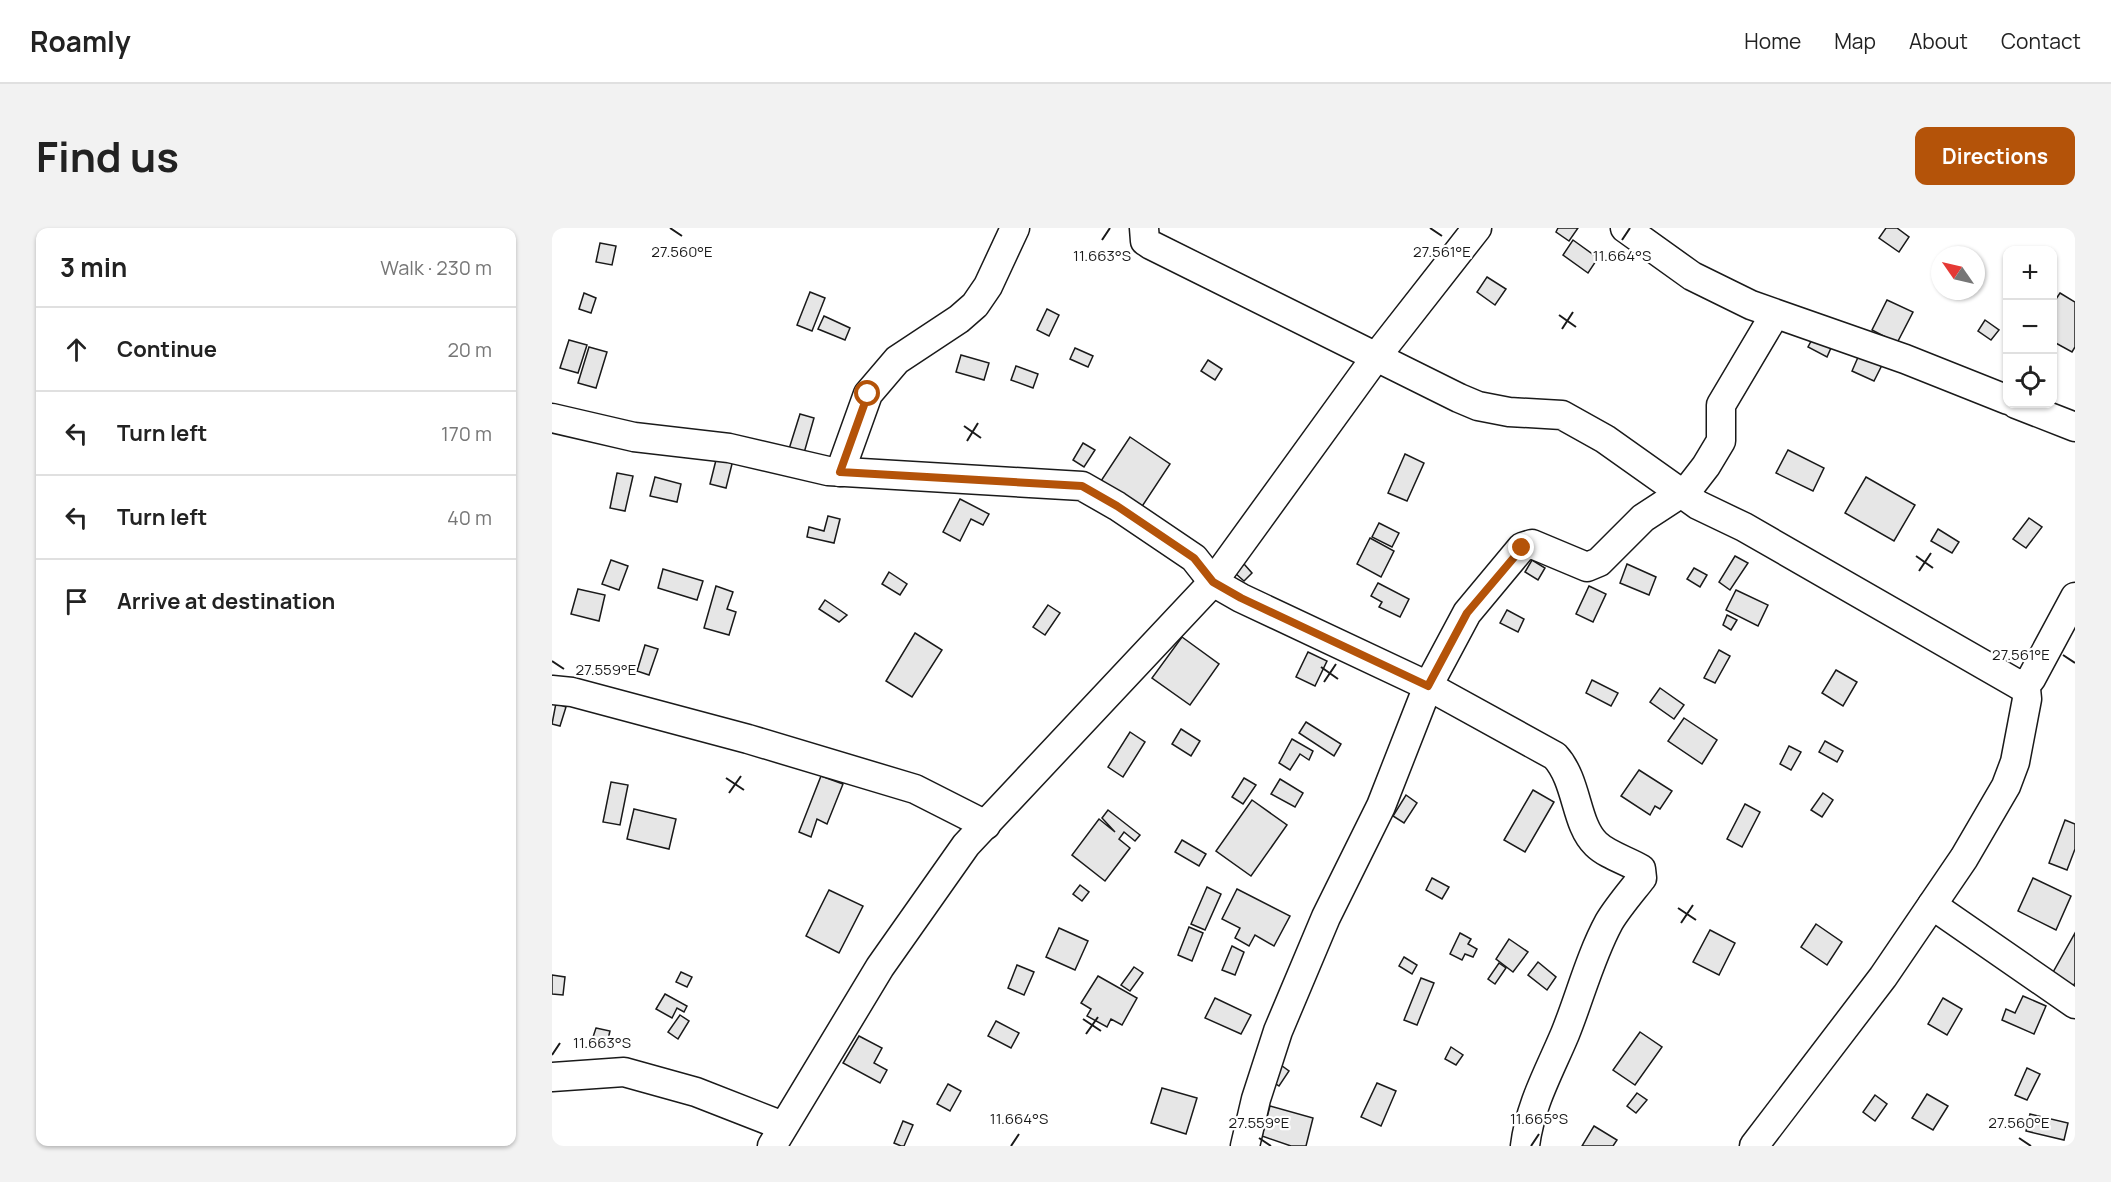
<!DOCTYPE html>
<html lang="en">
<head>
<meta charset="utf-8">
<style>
  :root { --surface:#fff; --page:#f2f2f2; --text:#222; --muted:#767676; --line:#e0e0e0; --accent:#b45309 }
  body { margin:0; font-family:Manrope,sans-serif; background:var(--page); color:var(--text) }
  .controls { position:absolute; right:18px; top:18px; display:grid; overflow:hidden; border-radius:12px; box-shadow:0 2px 4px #0004 }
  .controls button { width:54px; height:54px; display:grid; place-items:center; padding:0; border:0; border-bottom:2px solid var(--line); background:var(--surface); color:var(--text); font:30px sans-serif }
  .compass { position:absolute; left:1379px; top:18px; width:54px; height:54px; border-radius:50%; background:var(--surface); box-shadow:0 2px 4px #0004; rotate:304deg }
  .stop { position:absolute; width:18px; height:18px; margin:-14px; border:4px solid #b45309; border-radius:50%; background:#fff }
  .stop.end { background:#b45309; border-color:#fff; box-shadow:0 2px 6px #0008 }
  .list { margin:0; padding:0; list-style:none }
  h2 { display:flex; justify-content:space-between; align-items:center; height:78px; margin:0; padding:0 24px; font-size:26px }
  h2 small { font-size:20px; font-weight:400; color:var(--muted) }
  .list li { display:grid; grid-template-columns:39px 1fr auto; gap:18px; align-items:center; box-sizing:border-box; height:84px; padding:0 24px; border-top:2px solid var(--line) }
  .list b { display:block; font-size:22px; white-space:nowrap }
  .list em { font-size:20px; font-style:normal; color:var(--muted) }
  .icon { flex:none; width:33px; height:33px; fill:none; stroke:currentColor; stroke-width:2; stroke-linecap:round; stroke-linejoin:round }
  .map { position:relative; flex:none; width:1523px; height:918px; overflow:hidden; border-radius:12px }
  header { display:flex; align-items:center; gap:36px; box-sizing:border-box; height:84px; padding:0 30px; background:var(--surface); border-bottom:2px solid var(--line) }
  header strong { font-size:28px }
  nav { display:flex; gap:33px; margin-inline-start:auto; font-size:21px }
  .intro { display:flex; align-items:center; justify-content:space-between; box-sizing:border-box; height:144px; padding:0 36px }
  h1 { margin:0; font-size:42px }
  .button { padding:15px 27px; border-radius:12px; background:var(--accent); color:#fff; font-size:21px; font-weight:700 }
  main { display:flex; gap:36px; padding:0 36px }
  aside { flex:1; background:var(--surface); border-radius:12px; box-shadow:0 2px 4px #0004 }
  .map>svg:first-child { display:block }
  .building { fill:#e6e6e6; stroke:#1a1a1a; stroke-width:1.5 }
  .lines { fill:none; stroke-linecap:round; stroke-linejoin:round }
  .minor-casing { stroke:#1a1a1a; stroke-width:31 }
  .minor { stroke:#fff; stroke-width:28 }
  .route { stroke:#b45309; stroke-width:8 }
  .ticks { fill:none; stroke:#1a1a1a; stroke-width:2 }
  .ticks-label { font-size:15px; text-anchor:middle; fill:#1a1a1a; stroke:#fff; stroke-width:4.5; stroke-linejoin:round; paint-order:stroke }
</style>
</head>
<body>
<header>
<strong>Roamly</strong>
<nav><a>Home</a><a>Map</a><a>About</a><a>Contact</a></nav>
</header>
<div class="intro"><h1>Find us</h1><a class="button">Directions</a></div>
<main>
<aside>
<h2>3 min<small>Walk · 230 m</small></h2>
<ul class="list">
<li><svg class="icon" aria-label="ahead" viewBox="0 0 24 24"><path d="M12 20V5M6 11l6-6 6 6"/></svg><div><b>Continue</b></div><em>20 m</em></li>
<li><svg class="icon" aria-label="left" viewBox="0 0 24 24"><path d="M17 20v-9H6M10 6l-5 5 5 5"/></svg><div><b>Turn left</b></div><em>170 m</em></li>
<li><svg class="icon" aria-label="left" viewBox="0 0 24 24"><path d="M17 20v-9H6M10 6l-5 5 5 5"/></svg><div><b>Turn left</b></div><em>40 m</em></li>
<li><svg class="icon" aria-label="arrive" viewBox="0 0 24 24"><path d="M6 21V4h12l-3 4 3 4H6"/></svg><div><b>Arrive at destination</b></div></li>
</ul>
</aside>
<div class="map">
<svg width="1523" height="918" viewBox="0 0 1523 918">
  <rect width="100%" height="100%" fill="#fff"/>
  <g class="building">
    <path d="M1006 0H1026L1017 13 1004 4Z"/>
    <path d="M1334 0H1345L1357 9 1347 24 1327 10Z"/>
    <path d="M1021 12 1046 30 1036 45 1011 27Z"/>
    <path d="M48 15 64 18 60 37 44 34Z"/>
    <path d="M935 49 954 61 943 77 925 64Z"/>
    <path d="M258 64 273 70 260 103 245 97Z"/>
    <path d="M32 65 44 70 39 85 27 81Z"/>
    <path d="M1508 65 1523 74V119L1520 124 1500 113V77Z"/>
    <path d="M1335 72 1361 84 1345 115 1320 102Z"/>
    <path d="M495 81 507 87 497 108 485 102Z"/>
    <path d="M272 88 298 100 293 112 266 101Z"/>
    <path d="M1433 92 1447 102 1439 112 1426 103Z"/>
    <path d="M1264 104 1282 113 1275 129 1256 119Z"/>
    <path d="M17 112 35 117 26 145 8 140Z"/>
    <path d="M37 119 55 124 44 160 26 155Z"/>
    <path d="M523 120 541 128 536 139 518 131Z"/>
    <path d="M409 127 437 135 432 152 404 144Z"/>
    <path d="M1307 127 1330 137 1322 153 1300 143Z"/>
    <path d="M656 132 670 141 663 152 649 143Z"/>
    <path d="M464 138 486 146 481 160 459 152Z"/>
    <path d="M248 186 262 190 252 225 237 221Z"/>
    <path d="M578 209 618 236 585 286 545 259Z"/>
    <path d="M531 215 543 222 532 239 521 232Z"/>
    <path d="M1236 222 1272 240 1261 263 1224 245Z"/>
    <path d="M166 224 182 228 174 260 158 256Z"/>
    <path d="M853 226 872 235 855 273 836 265Z"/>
    <path d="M65 245 81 248 73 283 58 280Z"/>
    <path d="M103 249 129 256 125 274 98 268Z"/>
    <path d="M1314 249 1363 277 1342 313 1293 285Z"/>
    <path d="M408 271 437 286 431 297 419 291 408 313 391 304Z"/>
    <path d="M276 288 288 291 282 315 255 309 257 299 272 303Z"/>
    <path d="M1477 290 1490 299 1474 320 1461 311Z"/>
    <path d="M827 295 847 305 840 319 820 309Z"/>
    <path d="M1386 301 1407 314 1400 325 1379 313Z"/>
    <path d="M818 310 842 323 829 349 805 336Z"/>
    <path d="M1183 328 1196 335 1178 362 1167 354Z"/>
    <path d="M59 332 76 338 67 362 50 356Z"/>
    <path d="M980 332 993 340 986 352 973 344Z"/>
    <path d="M692 336 700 345 692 353 683 345Z"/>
    <path d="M1075 336 1104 349 1097 367 1068 355Z"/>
    <path d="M1142 340 1155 347 1148 359 1135 351Z"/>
    <path d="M111 341 151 353 145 372 106 360Z"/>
    <path d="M337 344 355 356 348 367 330 356Z"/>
    <path d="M826 355 857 371 848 389 827 379 830 374 819 368Z"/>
    <path d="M164 358 181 364 175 381 184 384 177 407 152 400Z"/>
    <path d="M1037 358 1054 366 1041 394 1024 386Z"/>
    <path d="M26 361 53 367 47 393 19 386Z"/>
    <path d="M1184 362 1216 377 1206 398 1174 382Z"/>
    <path d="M273 372 295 387 287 394 267 381Z"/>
    <path d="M496 377 508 385 493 407 481 399Z"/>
    <path d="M955 382 972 391 966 404 948 395Z"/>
    <path d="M1175 387 1185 392 1179 402 1171 397Z"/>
    <path d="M363 405 390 422 360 469 334 453Z"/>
    <path d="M630 409 667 436 638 477 600 450Z"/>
    <path d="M93 417 106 421 97 447 85 443Z"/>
    <path d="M1167 422 1178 428 1163 455 1152 450Z"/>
    <path d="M756 424 775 433 763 458 744 449Z"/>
    <path d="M1284 442 1305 454 1291 478 1270 465Z"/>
    <path d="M1040 452 1066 465 1059 478 1034 465Z"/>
    <path d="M1108 460 1132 477 1122 491 1098 474Z"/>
    <path d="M4 475 14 479 8 498 0 496Z"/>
    <path d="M1132 490 1165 512 1150 536 1116 513Z"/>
    <path d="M754 494 789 516 782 528 747 505Z"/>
    <path d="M629 501 648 513 639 528 620 516Z"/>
    <path d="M578 504 593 514 571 549 556 539Z"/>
    <path d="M740 511 761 523 757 532 748 526 738 542 727 535Z"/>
    <path d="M1273 513 1291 523 1285 534 1267 524Z"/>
    <path d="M1237 518 1249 524 1239 542 1228 536Z"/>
    <path d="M1087 542 1120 563 1108 581 1103 578 1098 587 1069 568Z"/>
    <path d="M269 548 291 556 275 596 265 591 259 609 247 604Z"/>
    <path d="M692 550 704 557 691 576 680 569Z"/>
    <path d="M728 551 751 565 743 579 719 566Z"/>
    <path d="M59 554 76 557 68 597 51 594Z"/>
    <path d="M981 562 1002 574 973 624 952 612Z"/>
    <path d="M1271 565 1281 572 1270 589 1259 582Z"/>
    <path d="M854 567 865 575 852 595 841 588Z"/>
    <path d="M700 572 735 597 699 648 664 623Z"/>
    <path d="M1193 576 1208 584 1190 619 1175 611Z"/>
    <path d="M82 581 124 591 117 621 75 611Z"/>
    <path d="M556 582 588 607 583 613 572 604 567 611 578 620 553 653 520 627 547 591 563 604 550 590Z"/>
    <path d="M1513 592 1523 596V621L1515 642 1497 635Z"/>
    <path d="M630 612 654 626 647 638 623 624Z"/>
    <path d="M880 650 897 659 890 671 874 662Z"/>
    <path d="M1481 650 1519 668 1504 702 1466 683Z"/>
    <path d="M528 657 537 664 530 673 521 666Z"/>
    <path d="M655 659 669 666 653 702 639 696Z"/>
    <path d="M685 661 738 688 722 718 703 707 697 718 683 710 688 700 670 691Z"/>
    <path d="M277 662 311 678 287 725 254 708Z"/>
    <path d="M1264 696 1290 714 1275 737 1249 719Z"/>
    <path d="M637 699 651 705 640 733 626 727Z"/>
    <path d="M507 700 536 713 523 742 494 729Z"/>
    <path d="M1158 702 1183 715 1167 747 1141 734Z"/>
    <path d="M908 705 919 711 916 716 925 721 921 729 913 726 910 732 898 726Z"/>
    <path d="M1523 705V755L1516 767 1495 755Z"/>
    <path d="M957 711 976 724 961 744 944 731Z"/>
    <path d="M680 718 692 724 683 747 670 742Z"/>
    <path d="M852 729 865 737 860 746 847 738Z"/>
    <path d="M986 734 1004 749 995 762 976 747Z"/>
    <path d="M947 735 954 740 943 756 936 751Z"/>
    <path d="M465 737 482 744 472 767 456 760Z"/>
    <path d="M582 739 591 745 578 763 569 757Z"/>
    <path d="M129 744 140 749 135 759 124 754Z"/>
    <path d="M0 747 13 749 11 767 0 766Z"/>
    <path d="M546 748 585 770 570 797 559 791 555 799 535 788 539 781 529 775Z"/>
    <path d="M869 750 882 755 865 797 852 792Z"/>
    <path d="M113 766 135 778 132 784 125 780 120 790 104 781Z"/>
    <path d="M1471 768 1494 778 1482 806 1450 792 1454 781 1463 785Z"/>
    <path d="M663 770 699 787 689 806 653 790Z"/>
    <path d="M1391 770 1410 781 1395 807 1376 796Z"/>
    <path d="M128 787 137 793 126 811 116 804Z"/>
    <path d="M444 793 467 805 459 820 436 808Z"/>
    <path d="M44 800 58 803 54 819 39 815Z"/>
    <path d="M1088 804 1110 819 1083 857 1061 842Z"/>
    <path d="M307 808 330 820 322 835 335 842 328 855 291 835Z"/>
    <path d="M899 819 911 827 904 837 893 831Z"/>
    <path d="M726 835 737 843 727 858 715 850Z"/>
    <path d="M1475 840 1488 846 1475 872 1463 867Z"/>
    <path d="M825 855 844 863 829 898 809 889Z"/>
    <path d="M396 856 409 863 398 883 385 876Z"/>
    <path d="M610 860 645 870 634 906 599 895Z"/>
    <path d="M1085 865 1095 872 1084 885 1075 878Z"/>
    <path d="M1375 866 1396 878 1381 902 1360 890Z"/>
    <path d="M1323 867 1335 876 1323 893 1311 884Z"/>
    <path d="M718 878 761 890 754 918H739L710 908Z"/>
    <path d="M1478 886 1516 895 1512 912 1474 903Z"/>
    <path d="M351 893 361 897 352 918H349L342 915Z"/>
    <path d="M1042 898 1065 912 1061 918H1030Z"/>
  </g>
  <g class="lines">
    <g class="minor-casing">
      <g id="minor">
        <path d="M592 0 593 13 599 17 907 170 926 178 957 184 1010 187 1053 211 1146 277 1192 299 1474 461 1475 471 1463 534 1454 558 1412 630 1331 749 1202 918"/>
        <path d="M1073 0 1140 48 1199 77 1353 131 1456 172"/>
        <path d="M1464 176 1523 199"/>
        <path d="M0 190 82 209 177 220 276 243 530 258 565 278 642 330 661 354 689 370 876 458 829 578 774 689 726 803 704 871 693 918"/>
        <path d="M288 244 316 166 345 132 407 91 423 77 436 58 463 0"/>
        <path d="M1469 457 1479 451 1523 369"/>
        <path d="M0 462 20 464 196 511 363 561 434 597"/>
        <path d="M1380 677 1523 776"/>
        <path d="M0 849 72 844 144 864 231 898"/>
        <path d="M220 918 328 739 414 617 661 354 824 129 925 0"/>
        <path d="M973 918C978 877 997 844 1013 806 1028 769 1038 729 1057 694 1066 679 1079 664 1090 650L1089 641C1076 633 1055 627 1044 616 1023 596 1026 553 1003 528L876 458 915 385 970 319 980 316 1035 339 1047 334 1091 290 1137 260 1154 238 1169 213V177L1223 86"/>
      </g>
    </g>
    <use href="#minor" class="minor"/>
  </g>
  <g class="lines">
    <path class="route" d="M316 166 288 244 530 258 565 278 642 330 661 354 689 370 876 458 915 385 970 320"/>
  </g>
  <path class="ticks" d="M118 0 130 8M878 0 890 8M550 12 558 0M1070 12 1078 0M1007 87 1024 99M1010 101 1021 84M412 198 429 210M415 213 426 195M1364 328 1381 340M1367 343 1379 325M1511 427 1523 435M0 433 12 441M769 439 786 451M772 454 784 436M174 550 192 562M177 565 189 548M1126 680 1144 692M1129 695 1141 677M531 791 549 803M534 806 546 789M0 827 8 815M707 910 719 918M1467 910 1479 918M459 918 467 906M979 918 987 906"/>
  <g class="ticks-label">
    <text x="130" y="29">27.560°E</text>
    <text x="890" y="29">27.561°E</text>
    <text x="550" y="33">11.663°S</text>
    <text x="1070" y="33">11.664°S</text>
    <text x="1469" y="432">27.561°E</text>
    <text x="54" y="447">27.559°E</text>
    <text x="50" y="820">11.663°S</text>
    <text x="467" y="896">11.664°S</text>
    <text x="987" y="896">11.665°S</text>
    <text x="707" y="900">27.559°E</text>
    <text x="1467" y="900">27.560°E</text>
  </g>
</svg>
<div class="controls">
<button>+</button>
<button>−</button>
<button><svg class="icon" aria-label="locate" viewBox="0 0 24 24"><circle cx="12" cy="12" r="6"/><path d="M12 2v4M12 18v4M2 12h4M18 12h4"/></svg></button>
</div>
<svg class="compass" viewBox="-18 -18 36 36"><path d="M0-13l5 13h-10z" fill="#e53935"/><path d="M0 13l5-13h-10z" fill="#767676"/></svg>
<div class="stop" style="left:316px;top:166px"></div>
<div class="stop end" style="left:970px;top:320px"></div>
</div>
</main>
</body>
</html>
